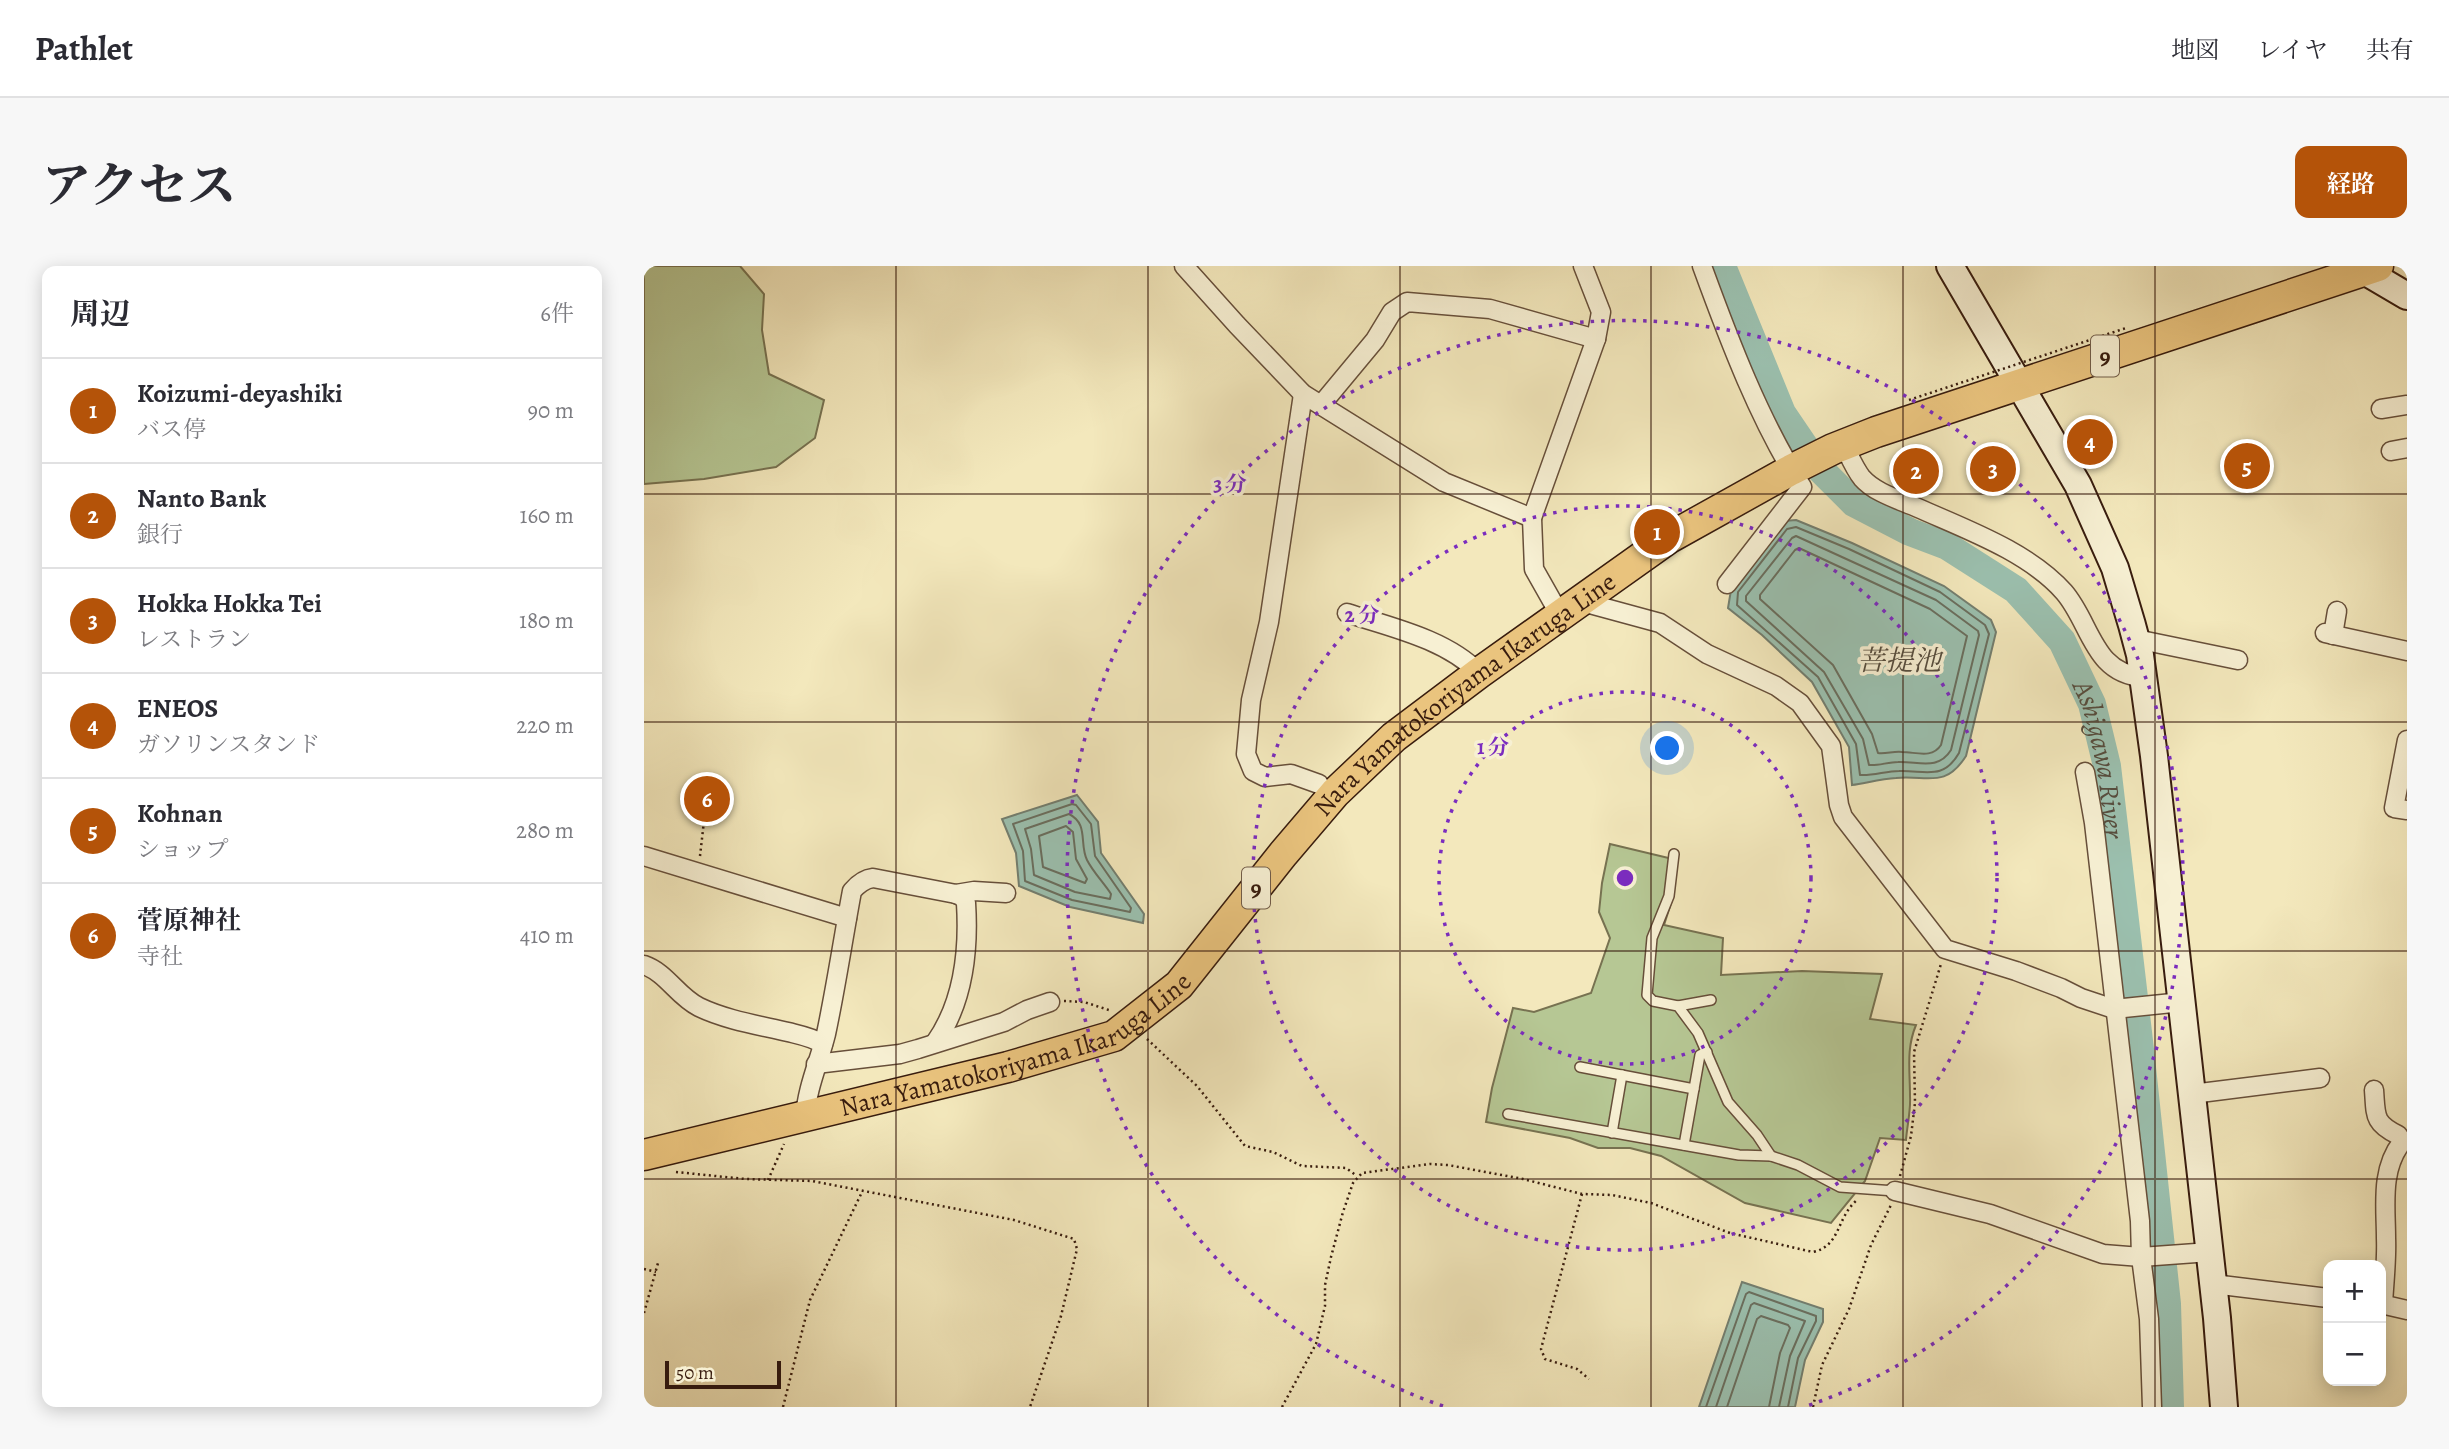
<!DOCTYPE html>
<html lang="ja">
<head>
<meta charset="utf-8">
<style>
  :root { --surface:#fff; --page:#f7f7f7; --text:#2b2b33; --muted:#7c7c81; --line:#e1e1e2; --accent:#b45309 }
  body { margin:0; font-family:Alegreya,"Noto Serif JP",serif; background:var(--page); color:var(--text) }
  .controls { position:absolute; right:21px; bottom:21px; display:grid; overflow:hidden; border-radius:14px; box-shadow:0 4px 18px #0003 }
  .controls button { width:63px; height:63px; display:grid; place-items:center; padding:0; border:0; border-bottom:2px solid var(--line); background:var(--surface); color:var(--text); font:35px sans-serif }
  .scale { position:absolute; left:21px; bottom:18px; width:116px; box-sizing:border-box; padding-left:7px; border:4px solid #381c0e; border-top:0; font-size:19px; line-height:24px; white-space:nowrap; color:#381c0e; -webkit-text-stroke:5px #f7f0d3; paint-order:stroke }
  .you { position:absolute; left:1024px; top:483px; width:24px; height:24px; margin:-18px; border:5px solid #fff; border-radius:50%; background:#1a73e8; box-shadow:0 0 0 10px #1a73e833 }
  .badge { display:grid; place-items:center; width:46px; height:46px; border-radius:50%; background:var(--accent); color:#fff; font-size:23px; font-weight:700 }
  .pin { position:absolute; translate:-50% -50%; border:4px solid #fff; box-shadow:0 2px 7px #0006 }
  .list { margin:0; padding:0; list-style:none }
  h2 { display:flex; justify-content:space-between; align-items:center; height:91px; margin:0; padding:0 28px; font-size:30px }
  h2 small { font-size:23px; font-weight:400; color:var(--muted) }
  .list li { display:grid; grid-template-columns:46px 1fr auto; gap:21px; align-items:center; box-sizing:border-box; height:105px; padding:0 28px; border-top:2px solid var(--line) }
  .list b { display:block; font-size:26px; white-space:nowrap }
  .list p { margin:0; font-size:23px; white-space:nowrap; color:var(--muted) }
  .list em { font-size:23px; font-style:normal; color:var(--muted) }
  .map { position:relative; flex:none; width:1763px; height:1141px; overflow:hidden; border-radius:14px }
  header { display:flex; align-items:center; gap:42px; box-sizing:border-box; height:98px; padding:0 35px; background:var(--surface); border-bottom:2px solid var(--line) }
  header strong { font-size:33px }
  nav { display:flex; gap:38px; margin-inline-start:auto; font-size:24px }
  .intro { display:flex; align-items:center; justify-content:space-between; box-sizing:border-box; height:168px; padding:0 42px }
  h1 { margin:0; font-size:49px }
  .button { padding:18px 32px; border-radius:14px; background:var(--accent); color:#fff; font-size:24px; font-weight:700 }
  main { display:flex; gap:42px; padding:0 42px }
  aside { flex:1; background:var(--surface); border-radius:14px; box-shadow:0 4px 18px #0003 }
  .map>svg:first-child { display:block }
  .green { fill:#b6c794; stroke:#777251; stroke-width:2 }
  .water { fill:#9bc0af; stroke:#737e6f; stroke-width:2 }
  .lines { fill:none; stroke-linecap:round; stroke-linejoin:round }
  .shore { stroke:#6a6e5e; stroke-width:2 }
  .river { stroke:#9bc0af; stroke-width:28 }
  .lane-casing { stroke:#674f3a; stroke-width:12 }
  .street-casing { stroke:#674f3a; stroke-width:21 }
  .secondary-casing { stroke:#381c0e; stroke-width:30 }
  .primary-casing { stroke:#381c0e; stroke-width:33 }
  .path { stroke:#381c0e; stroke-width:2.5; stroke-dasharray:2 3.5; stroke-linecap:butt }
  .lane { stroke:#f7f0d3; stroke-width:9 }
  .street { stroke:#f7f0d3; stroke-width:18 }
  .secondary { stroke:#f7f0d3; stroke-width:26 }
  .primary { stroke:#eac47e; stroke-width:30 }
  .path-bridge { stroke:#381c0e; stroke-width:2.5; stroke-dasharray:2 3.5; stroke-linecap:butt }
  .grid { fill:none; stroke:#381c0e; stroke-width:2; stroke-opacity:0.55 }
  .ring { fill:none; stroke:#7b2cbf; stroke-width:3.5; stroke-dasharray:3.5 7 }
  .labels { text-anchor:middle; stroke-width:7; stroke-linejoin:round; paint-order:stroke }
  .shield { fill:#f7f0d3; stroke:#715c49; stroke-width:2 }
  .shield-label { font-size:24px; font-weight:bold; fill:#381c0e }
  .street-label { font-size:26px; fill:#381c0e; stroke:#f7f0d3 }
  .water-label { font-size:28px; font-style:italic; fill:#564d3e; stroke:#f7f0d3 }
  .centre { fill:#7b2cbf; stroke:#f7f0d3; stroke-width:3.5 }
  .ring-label { font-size:21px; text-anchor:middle; font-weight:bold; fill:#7b2cbf; stroke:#f7f0d3; stroke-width:7; stroke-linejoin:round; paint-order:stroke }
</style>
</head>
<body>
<header>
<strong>Pathlet</strong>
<nav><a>地図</a><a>レイヤ</a><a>共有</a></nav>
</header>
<div class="intro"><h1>アクセス</h1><a class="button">経路</a></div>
<main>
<aside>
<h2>周辺<small>6件</small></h2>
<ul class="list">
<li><span class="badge">1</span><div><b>Koizumi-deyashiki</b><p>バス停</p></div><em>90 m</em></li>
<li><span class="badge">2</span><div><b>Nanto Bank</b><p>銀行</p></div><em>160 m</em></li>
<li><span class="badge">3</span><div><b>Hokka Hokka Tei</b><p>レストラン</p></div><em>180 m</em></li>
<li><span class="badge">4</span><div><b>ENEOS</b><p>ガソリンスタンド</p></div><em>220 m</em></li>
<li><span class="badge">5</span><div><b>Kohnan</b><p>ショップ</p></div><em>280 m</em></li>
<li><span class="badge">6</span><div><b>菅原神社</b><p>寺社</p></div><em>410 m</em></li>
</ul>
</aside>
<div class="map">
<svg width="1763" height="1141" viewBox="0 0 1763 1141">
  <rect width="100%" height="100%" fill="#f3e8bc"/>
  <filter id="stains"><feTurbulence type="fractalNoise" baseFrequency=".00286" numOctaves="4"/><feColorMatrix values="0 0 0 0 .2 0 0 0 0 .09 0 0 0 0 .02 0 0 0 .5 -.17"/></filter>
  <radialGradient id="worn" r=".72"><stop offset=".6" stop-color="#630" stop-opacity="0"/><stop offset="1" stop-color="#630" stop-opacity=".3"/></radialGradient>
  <g class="green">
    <path d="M0 0H96L120 28 118 64 125 108 180 134 171 172 132 201 60 213 0 218Z"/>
    <path d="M966 578 1033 594 1029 631 1020 659 1079 672 1077 709 1158 705 1238 708 1226 753 1272 759C1262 783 1266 804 1266 830 1267 844 1263 860 1262 874L1236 872 1221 915 1187 957 1101 937 1017 890 986 882H954L926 872 842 856 848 822 869 742 890 746 947 727 966 672 955 646 958 617Z"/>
  </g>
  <g class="water">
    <path d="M1152 254 1208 277 1300 320 1347 354 1352 366 1322 490C1301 523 1284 509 1252 512 1237 513 1222 517 1208 519L1205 481 1168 416 1118 369 1084 342 1087 324 1140 255Z"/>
    <path d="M433 529 454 556 457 587 500 648 499 657 426 641 375 620 372 587 358 553Z"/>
    <path d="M1098 1016 1179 1043V1056L1161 1094 1151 1141H1055Z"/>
  </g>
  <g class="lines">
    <g class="shore">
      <path d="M1152 261 1205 283 1296 326 1341 359 1345 368 1315 487C1299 515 1281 504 1255 505 1242 505 1229 510 1216 509L1212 478 1174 411 1093 339 1094 326 1143 263Z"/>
      <path d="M1152 270 1292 334 1334 365 1335 369 1307 484C1294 505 1274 495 1254 496 1244 496 1234 500 1225 499L1219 473 1180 406 1102 335V330L1148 272Z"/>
      <path d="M1155 282 1286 343 1323 370 1297 479C1288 493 1272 486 1258 486 1250 485 1242 488 1234 487L1228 468 1189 399 1116 333V329L1151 284Z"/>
      <path d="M428 538 432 539 447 558 451 590 487 642 486 646 428 634 381 615 379 585 369 558Z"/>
      <path d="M425 548C445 558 435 578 443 594 449 606 460 617 467 628L466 633 431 626 390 609 387 583 381 563Z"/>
      <path d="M422 560 429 566 432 593 443 613 441 617 399 601 395 570Z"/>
      <path d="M1062 1141 1102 1028 1105 1026 1172 1050V1055L1154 1092 1144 1141"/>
      <path d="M1072 1141 1107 1039 1110 1037 1161 1055 1146 1090 1135 1141"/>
      <path d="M1083 1141 1113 1053 1117 1050 1144 1059 1146 1062 1136 1087 1125 1141"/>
    </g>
    <path class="river" id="s1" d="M1078 0 1138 147 1176 203 1210 237 1266 266 1303 280 1372 324 1418 375 1448 438 1463 500 1497 792 1523 1038 1526 1141"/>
    <g class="lane-casing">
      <g id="lane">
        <path d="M1030 588 1025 630 1008 672 1003 729 1009 735 1034 740 1054 767 1084 836 1113 869 1127 890"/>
        <path d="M1034 740 1067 734"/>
        <path d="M936 801 1050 823"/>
        <path d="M864 848 1095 889 1127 890 1154 899 1196 921 1251 925"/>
        <path d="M968 867 978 809"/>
        <path d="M1040 879 1056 789 1063 786"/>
      </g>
    </g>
    <g class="street-casing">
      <g id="street">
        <path d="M540 0 593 59 659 128 800 216 888 252"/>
        <path d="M1058 0C1085 74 1116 156 1158 221L1083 318"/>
        <path d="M659 128 625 356 607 434 602 488 609 505 621 511 647 508 675 518"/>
        <path d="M677 139 731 74 748 46 763 36 846 43 952 73"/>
        <path d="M1737 143 1763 139"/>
        <path d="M1200 179C1205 189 1210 202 1218 212 1231 227 1256 234 1274 242 1321 263 1385 286 1420 326 1447 357 1449 408 1499 411"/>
        <path d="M1747 185 1763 182"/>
        <path d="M935 335 1016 357 1063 388 1132 420 1156 437 1187 480 1195 539 1199 551 1301 683 1372 705 1417 722 1437 732 1470 743 1538 736"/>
        <path d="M703 347C746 361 802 373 835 407"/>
        <path d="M916 349 890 303 888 252 952 73 957 46 939 0"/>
        <path d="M1681 367 1763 385"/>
        <path d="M1689 369 1693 345"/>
        <path d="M1492 373 1594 394"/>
        <path d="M1763 474 1750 542 1763 544"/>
        <path d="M1441 506 1450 557 1496 955 1497 991 1505 1053 1508 1141"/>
        <path d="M0 590 203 652"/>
        <path d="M0 699C23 707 33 730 55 741 82 754 114 759 144 766 156 769 168 771 179 778"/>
        <path d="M291 777C319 737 325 684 322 637L319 631 312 628"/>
        <path d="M172 798 256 788 274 783 360 756 383 744 406 736"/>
        <path d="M1730 824C1732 849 1729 857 1754 869L1758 876"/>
        <path d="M1548 828 1676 812"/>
        <path d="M161 851C163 822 175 796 182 768 192 721 199 673 208 625 214 618 220 613 229 612L312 628 330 625 362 627"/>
        <path d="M1251 925 1346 948 1459 988 1497 991 1566 986"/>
        <path d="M1569 1018 1684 1032"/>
        <path d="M1737 1038 1763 1044"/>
        <path d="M1739 1039C1740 1017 1743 994 1742 972 1742 940 1736 904 1758 876L1763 875"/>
      </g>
    </g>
    <g class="secondary-casing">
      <g id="secondary">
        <path d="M1306 0 1434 219 1471 302 1488 359 1496 389 1510 490 1573 1052 1580 1141"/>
        <path d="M1712 0 1763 30"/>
      </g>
    </g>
    <g class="primary-casing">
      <g id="primary">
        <path id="s2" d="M0 889 364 801 470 770 535 719 639 588 691 527 750 471 835 407 1025 272 1147 204 1189 183 1232 166 1734 0"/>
      </g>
    </g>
    <g class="path">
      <path d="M56 590 60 555"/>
      <path d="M420 735 440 736 468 745"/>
      <path d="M503 773 553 820 601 880 629 886 658 900 702 902 713 910"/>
      <path d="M32 906 101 913 168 915 370 954 430 973 433 983 417 1050 386 1141"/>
      <path d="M1256 910 1267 870 1271 837 1270 786 1297 698"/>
      <path d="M124 914 140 878"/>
      <path d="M938 928 897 1083 901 1093 933 1103 945 1113"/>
      <path d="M0 1003 12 1006"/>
      <path d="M0 1047 14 997"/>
      <path d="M139 1141 166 1034 218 926"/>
      <path d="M638 1141 672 1078 681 1040V1019L687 991 699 946 709 917 718 907 786 898 804 899 879 913 938 928 968 929 1007 937 1086 967 1169 986C1197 980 1192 952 1213 934"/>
      <path d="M1169 1141 1178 1099 1205 1043 1227 979 1247 939"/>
    </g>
    <use href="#lane" class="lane"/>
    <use href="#street" class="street"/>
    <use href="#secondary" class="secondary"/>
    <use href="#primary" class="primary"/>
    <path class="path-bridge" d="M1265 134 1482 62"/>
  </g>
  <path class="grid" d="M252 0V1141M504 0V1141M756 0V1141M1007 0V1141M1259 0V1141M1511 0V1141M0 228H1763M0 456H1763M0 685H1763M0 913H1763"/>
  <g class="ring">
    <circle cx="981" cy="612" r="186"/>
    <circle cx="981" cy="612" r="372"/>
    <path d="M799 1140A558 558 0 1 1 1163 1140"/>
  </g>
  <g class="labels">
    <g class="shield">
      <rect x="1447" y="69.5" width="28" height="41" rx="5"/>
      <rect x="598" y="601.5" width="28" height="41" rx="5"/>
    </g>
    <g class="shield-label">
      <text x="1461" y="98">9</text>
      <text x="612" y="630">9</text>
    </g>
    <g class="street-label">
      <text dy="9" stroke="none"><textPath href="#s2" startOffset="978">Nara Yamatokoriyama Ikaruga Line</textPath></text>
      <text dy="9" stroke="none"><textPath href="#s2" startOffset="390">Nara Yamatokoriyama Ikaruga Line</textPath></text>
    </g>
    <g class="water-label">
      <text x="1255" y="404">菩提池</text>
      <text dy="10" stroke="none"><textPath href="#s1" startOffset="653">Ashigawa River</textPath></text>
    </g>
  </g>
  <circle cx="981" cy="612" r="10" class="centre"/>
  <g class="ring-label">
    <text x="586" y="225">3 分</text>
    <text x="718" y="356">2 分</text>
    <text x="849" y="488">1 分</text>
  </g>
  <rect width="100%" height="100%" filter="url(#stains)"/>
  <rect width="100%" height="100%" fill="url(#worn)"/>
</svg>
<div class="controls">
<button>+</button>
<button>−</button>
</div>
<div class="scale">50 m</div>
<div class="you"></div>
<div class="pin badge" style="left:1013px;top:266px">1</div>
<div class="pin badge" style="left:1272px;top:205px">2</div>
<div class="pin badge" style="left:1349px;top:203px">3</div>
<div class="pin badge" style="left:1446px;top:176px">4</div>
<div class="pin badge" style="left:1603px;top:200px">5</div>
<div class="pin badge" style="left:63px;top:533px">6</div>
</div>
</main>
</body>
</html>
